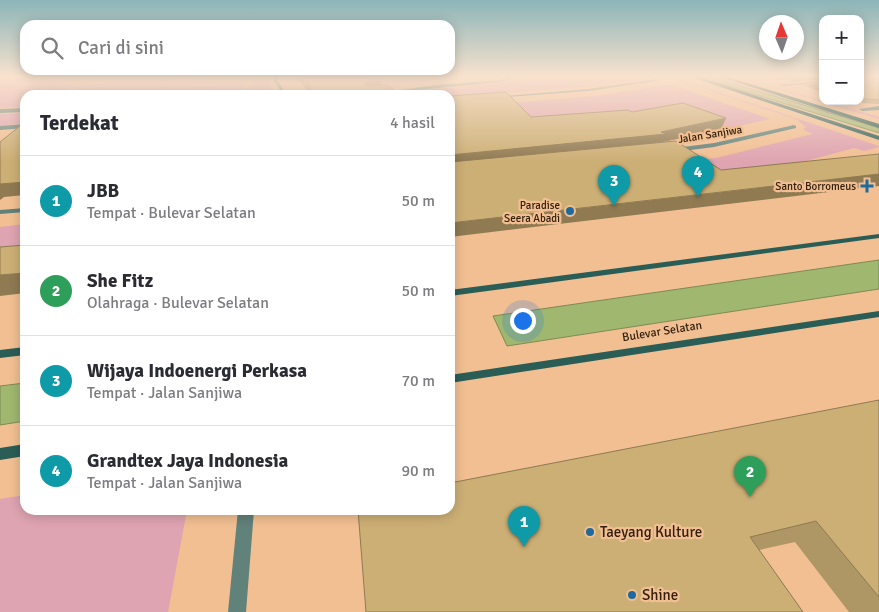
<!DOCTYPE html>
<html lang="id">
<head>
<meta charset="utf-8">
<style>
  :root { --surface:#fff; --page:#f2f2f3; --text:#2b2b33; --muted:#7c7c81; --line:#e1e1e2; --accent:#db2777 }
  body { margin:0; font-family:Signika,sans-serif; background:var(--page); color:var(--text) }
  .controls { position:absolute; right:15px; top:15px; display:grid; overflow:hidden; border-radius:10px; box-shadow:0 2px 12px #0003 }
  .controls button { width:45px; height:45px; display:grid; place-items:center; padding:0; border:0; border-bottom:1px solid var(--line); background:var(--surface); color:var(--text); font:25px sans-serif }
  .compass { position:absolute; left:759px; top:15px; width:45px; height:45px; border-radius:50%; background:var(--surface); box-shadow:0 2px 12px #0003; rotate:358deg }
  .you { position:absolute; left:522px; top:320px; width:18px; height:18px; margin:-12px; border:4px solid #fff; border-radius:50%; background:#1a73e8; box-shadow:0 0 0 8px #1a73e833 }
  .badge { display:grid; place-items:center; width:32px; height:32px; border-radius:50%; background:var(--accent); color:#fff; font-size:16px; font-weight:700 }
  .pin { position:absolute; translate:-50% -41px; filter:drop-shadow(0 1px 2px #0008) }
  .pin::after { content:''; position:absolute; top:26px; width:18px; height:15px; background:inherit; clip-path:polygon(0 0,100% 0,50% 100%) }
  .list { margin:0; padding:0; list-style:none }
  h2 { display:flex; justify-content:space-between; align-items:center; height:65px; margin:0; padding:0 20px; font-size:21px }
  h2 small { font-size:16px; font-weight:400; color:var(--muted) }
  .list li { display:grid; grid-template-columns:32px 1fr auto; gap:15px; align-items:center; box-sizing:border-box; height:90px; padding:0 20px; border-top:1px solid var(--line) }
  .list b { display:block; font-size:19px; white-space:nowrap }
  .list p { margin:0; font-size:16px; white-space:nowrap; color:var(--muted) }
  .list em { font-size:16px; font-style:normal; color:var(--muted) }
  .icon { flex:none; width:28px; height:28px; fill:none; stroke:currentColor; stroke-width:2; stroke-linecap:round; stroke-linejoin:round }
  .map { position:relative; flex:none; width:879px; height:612px; overflow:hidden }
  .search { position:absolute; background:var(--surface); box-shadow:0 2px 12px #0003; left:20px; top:20px; width:435px; height:55px; display:flex; align-items:center; gap:12px; box-sizing:border-box; padding:0 18px; border-radius:15px; color:var(--muted); font-size:19px }
  .panel { position:absolute; background:var(--surface); box-shadow:0 2px 12px #0003; left:20px; top:90px; width:435px; height:425px; border-radius:15px }
  .map>svg:first-child { display:block }
  .green { fill:#dea4b1 }
  .water { fill:#9fb76f; stroke:#7f8a52 }
  .lines { fill:none; stroke-linecap:round; stroke-linejoin:round }
  .street { fill:#61817b; fill-rule:evenodd }
  .secondary { fill:#2a5d56; fill-rule:evenodd }
  .wall { fill:#af9665 }
  .shaded-wall { fill:#8f7a52 }
  .building { fill:#ccaf75; stroke:#8f7a52 }
  .poi-dot { fill:#1f699c; stroke:#f1bf92; stroke-width:2 }
  .labels { text-anchor:middle; stroke-width:4.5; stroke-linejoin:round; paint-order:stroke }
  .far-street-label { font-size:11px; fill:#33200e; stroke:#f1bf92 }
  .far-poi-label { font-size:11px; fill:#33200e; stroke:#f1bf92; text-anchor:end }
  .street-label { font-size:12px; fill:#33200e; stroke:#f1bf92 }
  .near-poi-label { font-size:15px; fill:#33200e; stroke:#f1bf92; text-anchor:start }
</style>
</head>
<body>
<div class="map">
<svg width="879" height="612" viewBox="0 0 879 612">
  <rect width="100%" height="100%" fill="#f1bf92"/>
  <g class="green">
    <path d="M0 77V76L93 77 83 82 0 83Z"/>
    <path d="M96 77V76L254 77 250 80 87 82Z"/>
    <path d="M256 77H268V81L276 95H240Z"/>
    <path d="M364 77H458L378 87Z"/>
    <path d="M530 77H673L879 146V147L864 151 854 148 755 175 711 180 684 161 716 158 813 134 803 130 806 127 796 119 670 78H651L583 87 450 97V95H389L437 89 496 84Z"/>
    <path d="M738 77 879 117V119Z"/>
    <path d="M249 81 237 95H64L84 83Z"/>
    <path d="M81 83 60 95H25V107L0 108V84Z"/>
    <path d="M670 84 726 104 678 113 533 127 508 103 596 96Z"/>
    <path d="M727 104 770 119 721 130 680 113Z"/>
    <path d="M25 113V123L0 126V114Z"/>
    <path d="M25 224V251L0 254V227Z"/>
    <path d="M25 495V510H187L168 612H0V499Z"/>
  </g>
  <g class="water">
    <path d="M699 77H712L879 128V133Z"/>
    <path d="M879 260V289L507 346 493 316Z"/>
    <path d="M25 383V421L0 425V386Z"/>
  </g>
  <g class="lines">
    <g class="street">
      <path d="M273 76H277L278 81 287 95H283L274 81Z"/>
      <path d="M512 76H520L501 82 367 95 435 85 501 80Z"/>
      <path d="M656 79 658 81 588 91 496 98 494 97 588 89Z"/>
      <path d="M823 81V83L781 86 779 85Z"/>
      <path d="M879 106V110L862 111 859 109Z"/>
      <path d="M25 108V112L0 113V109Z"/>
      <path d="M25 124V128L0 130V126Z"/>
      <path d="M794 125 796 126V128L714 147 675 152 672 150 675 148 714 143Z"/>
      <path d="M25 208V212L0 214V210Z"/>
      <path d="M238 510H254L246 612H228Z"/>
    </g>
    <g class="secondary">
      <path d="M688 76H696L879 136V140Z"/>
      <path d="M725 76 879 124V128L717 76Z"/>
      <path d="M879 234V238L450 296V290Z"/>
      <path d="M879 311V317L450 383V375Z"/>
      <path d="M25 347V355L0 358V350Z"/>
      <path d="M25 444V456L0 460V448Z"/>
    </g>
  </g>
  <g class="wall">
    <path d="M295 76H376L382 85 310 94Z"/>
    <path d="M771 76H823V79L793 82 786 79 779 80Z"/>
    <path d="M860 76 862 78 879 76V104L863 103 857 101H860Z"/>
    <path d="M823 81V93L805 86 807 82Z"/>
    <path d="M879 400V612H849L795 542 759 550 366 612Z"/>
  </g>
  <g class="shaded-wall">
    <path d="M810 76H823V79L793 82 795 78Z"/>
    <path d="M382 81 383 91 365 86 366 83Z"/>
    <path d="M726 118 721 130 663 142 450 167V155L661 132Z"/>
    <path d="M879 174V186L450 237V223Z"/>
    <path d="M25 182V195L4 197 0 200V184Z"/>
    <path d="M25 273V293L0 296V275Z"/>
  </g>
  <g class="building">
    <path d="M302 76H376L382 81 366 83 365 86 387 85 401 95H310V85Z"/>
    <path d="M791 76H810L795 78Z"/>
    <path d="M860 76H861L862 78 879 76V100L865 99 860 97Z"/>
    <path d="M823 81V88L807 82Z"/>
    <path d="M506 92 531 117 628 110 632 112 683 103 726 118 661 132 666 134 450 155V96Z"/>
    <path d="M20 126H25V182L0 184V142Z"/>
    <path d="M676 141 721 170 879 154V174L450 223V162Z"/>
    <path d="M25 245V273L0 275V247Z"/>
    <path d="M879 400V597L816 521 750 537 803 612H366L358 510H450V483Z"/>
  </g>
  <linearGradient id="sky" x2="0" y2="1"><stop stop-color="#8bb5b8"/><stop offset="0.47" stop-color="#f9e2ce"/><stop offset="1" stop-color="#f9e2ce" stop-opacity="0"/></linearGradient>
  <rect width="879" height="162" fill="url(#sky)"/>
  <g class="poi-dot">
    <path d="M864.5 178.5h5v5h5v5h-5v5h-5v-5h-5v-5h5z"/>
    <circle cx="570" cy="211" r="5"/>
    <circle cx="590" cy="532" r="5"/>
    <circle cx="632" cy="595" r="5"/>
  </g>
  <g class="labels">
    <g class="far-street-label">
      <text transform="translate(710 134) rotate(-9)" y="4">Jalan Sanjiwa</text>
    </g>
    <g class="far-poi-label">
      <text x="856" y="190">Santo Borromeus</text>
      <text x="560" y="209">Paradise<tspan x="560" dy="13">Seera Abadi</tspan></text>
    </g>
    <g class="street-label">
      <text transform="translate(662 331) rotate(-9)" y="4">Bulevar Selatan</text>
    </g>
    <g class="near-poi-label">
      <text x="600" y="537">Taeyang Kulture</text>
      <text x="642" y="600">Shine</text>
    </g>
  </g>
</svg>
<div class="controls">
<button>+</button>
<button>−</button>
</div>
<svg class="compass" viewBox="-18 -18 36 36"><path d="M0-13l5 13h-10z" fill="#e53935"/><path d="M0 13l5-13h-10z" fill="#7c7c81"/></svg>
<div class="you"></div>
<div class="pin badge" style="left:524px;top:547px;background:#0f9aa8">1</div>
<div class="pin badge" style="left:750px;top:497px;background:#2e9e5b">2</div>
<div class="pin badge" style="left:614px;top:206px;background:#0f9aa8">3</div>
<div class="pin badge" style="left:698px;top:197px;background:#0f9aa8">4</div>
<div class="search"><svg class="icon" aria-label="search" viewBox="0 0 24 24"><circle cx="10" cy="10" r="6"/><path d="M15 15l6 6"/></svg>Cari di sini</div>
<section class="panel">
<h2>Terdekat<small>4 hasil</small></h2>
<ul class="list">
<li><span class="badge" style="background:#0f9aa8">1</span><div><b>JBB</b><p>Tempat · Bulevar Selatan</p></div><em>50 m</em></li>
<li><span class="badge" style="background:#2e9e5b">2</span><div><b>She Fitz</b><p>Olahraga · Bulevar Selatan</p></div><em>50 m</em></li>
<li><span class="badge" style="background:#0f9aa8">3</span><div><b>Wijaya Indoenergi Perkasa</b><p>Tempat · Jalan Sanjiwa</p></div><em>70 m</em></li>
<li><span class="badge" style="background:#0f9aa8">4</span><div><b>Grandtex Jaya Indonesia</b><p>Tempat · Jalan Sanjiwa</p></div><em>90 m</em></li>
</ul>
</section>
</div>
</body>
</html>
